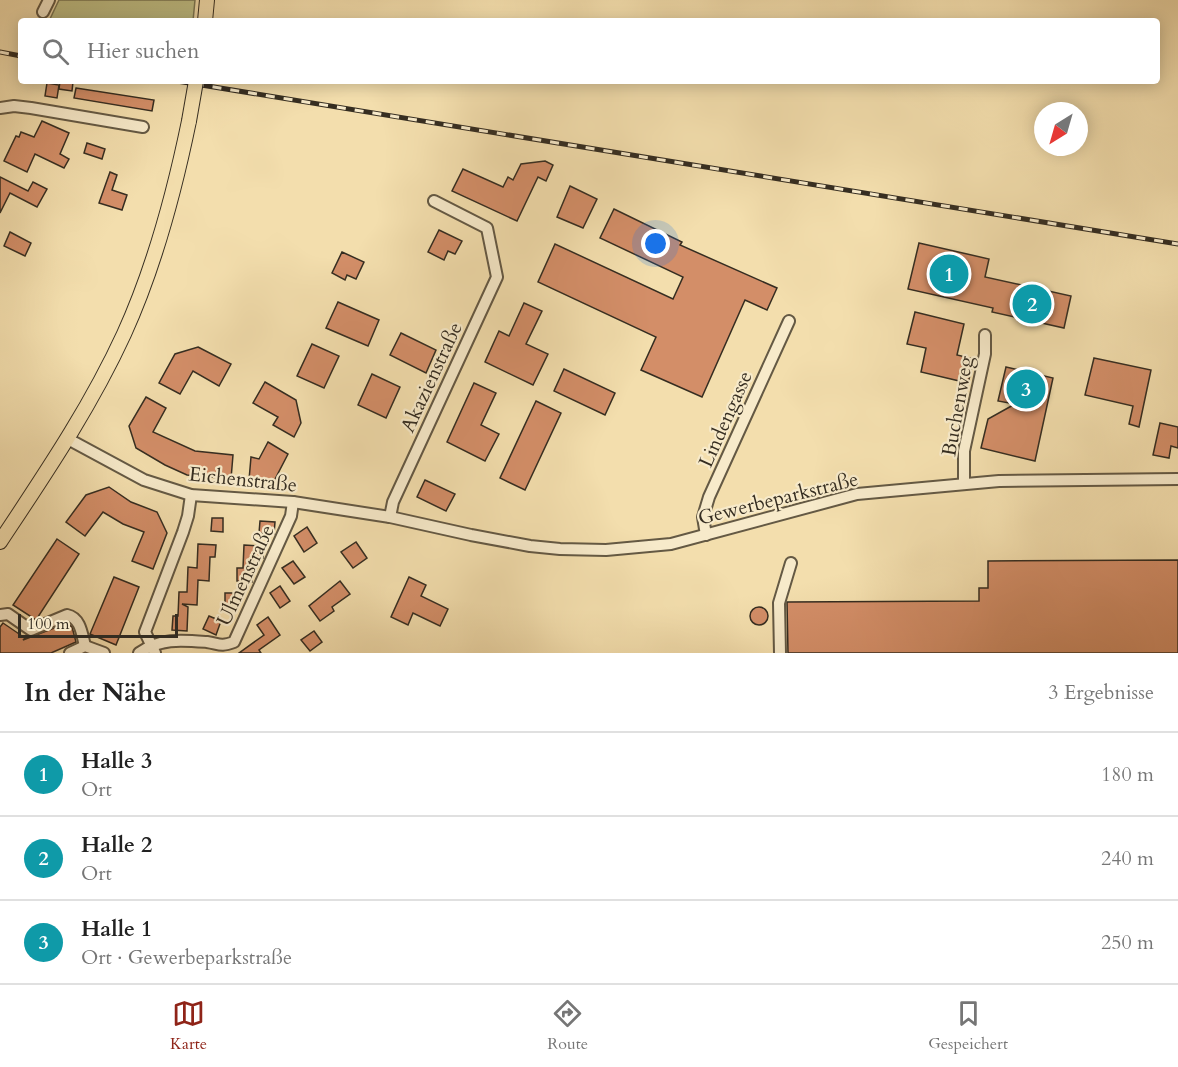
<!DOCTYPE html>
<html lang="de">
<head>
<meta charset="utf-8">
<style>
  :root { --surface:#fff; --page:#f2f2f2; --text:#222; --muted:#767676; --line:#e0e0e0; --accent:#8f2418 }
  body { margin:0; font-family:Cardo,serif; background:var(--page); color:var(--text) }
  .compass { position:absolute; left:1034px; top:102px; width:54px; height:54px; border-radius:50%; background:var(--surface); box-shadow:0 3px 15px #0003; rotate:217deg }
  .scale { position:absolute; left:18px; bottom:15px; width:160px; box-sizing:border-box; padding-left:6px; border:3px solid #352d21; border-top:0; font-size:16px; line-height:21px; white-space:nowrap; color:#352d21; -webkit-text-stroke:4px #f7eaca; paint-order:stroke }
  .you { position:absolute; left:656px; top:244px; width:21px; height:21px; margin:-15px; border:4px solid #fff; border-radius:50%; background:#1a73e8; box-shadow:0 0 0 9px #1a73e833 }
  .badge { display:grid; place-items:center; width:39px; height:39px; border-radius:50%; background:var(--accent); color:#fff; font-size:20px; font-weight:700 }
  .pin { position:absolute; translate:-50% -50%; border:3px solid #fff; box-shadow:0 2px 6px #0006 }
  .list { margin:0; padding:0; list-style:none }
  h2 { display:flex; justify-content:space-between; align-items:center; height:78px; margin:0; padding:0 24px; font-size:26px }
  h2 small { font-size:20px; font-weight:400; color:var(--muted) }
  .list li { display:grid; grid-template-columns:39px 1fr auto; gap:18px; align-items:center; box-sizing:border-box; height:84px; padding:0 24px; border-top:2px solid var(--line) }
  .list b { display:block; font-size:22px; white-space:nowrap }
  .list p { margin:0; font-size:20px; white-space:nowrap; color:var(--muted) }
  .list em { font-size:20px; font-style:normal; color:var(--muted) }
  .icon { flex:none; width:33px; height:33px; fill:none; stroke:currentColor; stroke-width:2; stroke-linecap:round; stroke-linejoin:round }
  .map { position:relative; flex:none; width:1178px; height:653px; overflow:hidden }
  .search { position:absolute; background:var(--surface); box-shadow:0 3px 15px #0003; left:18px; right:18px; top:18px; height:66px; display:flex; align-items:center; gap:15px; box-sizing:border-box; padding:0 21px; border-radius:6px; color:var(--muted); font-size:22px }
  .sheet { height:330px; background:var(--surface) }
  nav { display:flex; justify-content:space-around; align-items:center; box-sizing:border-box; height:84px; border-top:2px solid var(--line); background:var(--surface); font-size:16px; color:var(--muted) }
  nav a { display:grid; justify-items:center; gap:3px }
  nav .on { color:var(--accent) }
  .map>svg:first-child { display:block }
  .green { fill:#bfc087; stroke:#7a7654; stroke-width:1.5 }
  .building { fill:#d38e68; stroke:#352d21; stroke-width:1.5 }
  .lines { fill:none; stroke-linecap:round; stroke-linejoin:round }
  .minor-casing { stroke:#645944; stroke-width:14 }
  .major-casing { stroke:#352d21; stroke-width:16 }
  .minor { stroke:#f7eaca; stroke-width:10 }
  .major { stroke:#f3dead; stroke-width:14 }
  .rail-casing { stroke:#352d21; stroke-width:5 }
  .rail { stroke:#f7eaca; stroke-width:3; stroke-dasharray:9; stroke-linecap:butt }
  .major-bridge-casing { stroke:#352d21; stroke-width:16; stroke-linecap:butt }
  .major-bridge { stroke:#f3dead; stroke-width:14 }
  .labels { text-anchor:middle; stroke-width:4.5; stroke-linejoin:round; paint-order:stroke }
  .street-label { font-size:20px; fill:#352d21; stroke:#f7eaca }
</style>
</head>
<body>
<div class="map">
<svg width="1178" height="653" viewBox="0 0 1178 653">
  <rect width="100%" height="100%" fill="#f3dead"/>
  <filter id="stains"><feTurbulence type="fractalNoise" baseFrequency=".00333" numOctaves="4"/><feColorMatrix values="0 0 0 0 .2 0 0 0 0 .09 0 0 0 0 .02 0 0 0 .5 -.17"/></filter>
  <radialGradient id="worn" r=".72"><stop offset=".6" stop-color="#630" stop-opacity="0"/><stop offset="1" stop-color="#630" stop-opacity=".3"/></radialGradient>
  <path class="green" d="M59 0H195L193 21H49Z"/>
  <g class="building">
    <path d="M60 81 73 82 72 91 59 89Z"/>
    <path d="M47 83 59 85 57 98 45 96Z"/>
    <path d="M76 88 154 100 152 111 74 98Z"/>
    <path d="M42 121 69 133 60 154 69 159 64 168 35 154 27 172 4 161 16 136 19 137 21 132 34 137Z"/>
    <path d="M87 143 105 149 102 159 84 153Z"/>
    <path d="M545 161 553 165 546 181 538 177 517 221 452 191 463 169 503 187 508 177 513 180 521 164Z"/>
    <path d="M110 172 117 175 112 190 127 195 122 210 99 203Z"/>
    <path d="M0 177 28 191 33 182 47 189 37 207 10 193 0 213Z"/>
    <path d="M570 186 597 199 583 228 557 217Z"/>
    <path d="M614 209 682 242 680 245 777 288 767 310 745 300 702 397 641 370 656 337 538 282 555 244 673 299 683 277 600 238Z"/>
    <path d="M439 230 462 241 455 254 448 251 444 260 428 252Z"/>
    <path d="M10 232 31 243 25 256 4 246Z"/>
    <path d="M919 243 989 259 985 277 1071 296 1064 328 992 312 993 308 908 289Z"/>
    <path d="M342 252 364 262 356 279 347 275 345 280 332 273Z"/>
    <path d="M338 302 379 320 368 346 326 328Z"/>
    <path d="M524 303 542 311 526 344 548 354 533 385 485 362 499 331 509 336Z"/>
    <path d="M915 312 964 324 957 355 974 359 968 383 921 372 926 348 907 344Z"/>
    <path d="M401 333 436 350 426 373 390 355Z"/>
    <path d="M312 344 339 356 324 388 297 376Z"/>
    <path d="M198 347 231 364 219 386 193 371 180 394 159 383 175 354Z"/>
    <path d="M1094 358 1151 370 1139 427 1129 424 1133 406 1085 395Z"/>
    <path d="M1006 367 1053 378 1035 461 981 448 988 419 1015 404 998 401Z"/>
    <path d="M564 369 615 393 605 415 554 391Z"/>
    <path d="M372 374 400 387 386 418 358 405Z"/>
    <path d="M265 382 296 400 301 423 294 437 273 425 278 417 253 403Z"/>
    <path d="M474 383 496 393 481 425 499 434 485 461 447 442Z"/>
    <path d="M146 397 166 408 153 432 195 451 233 455 231 479 187 475 165 465 136 448 129 426Z"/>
    <path d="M536 401 561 413 525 490 500 478Z"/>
    <path d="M1160 423 1178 427V448L1171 446 1169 458 1153 455Z"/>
    <path d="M268 442 288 454 273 483 249 480 251 457 259 459Z"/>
    <path d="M425 480 455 494 446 511 417 497Z"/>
    <path d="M109 487 131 502 157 512 167 533 153 569 132 561 144 532 123 524 103 512 85 536 66 522 86 495Z"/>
    <path d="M212 518H223V532L211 531Z"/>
    <path d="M260 521 275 522 274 534 259 533Z"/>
    <path d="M307 527 317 543 304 552 294 536Z"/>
    <path d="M57 539 79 554 36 620 13 605Z"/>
    <path d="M356 542 367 558 353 568 341 552Z"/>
    <path d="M198 544 216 545 215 557H210L209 581 198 580 197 605 182 604 188 607 187 631 172 630 173 616H178L179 592H187L188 567 197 568Z"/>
    <path d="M244 545 263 546V558H253L252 582 237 581V568H243Z"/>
    <path d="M1178 560V653H788L787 602 979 601V588H988V561Z"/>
    <path d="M293 561 305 577 294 584 282 568Z"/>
    <path d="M114 577 139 587 116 645 90 634Z"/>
    <path d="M409 577 426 585 421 596 448 609 440 626 413 613 408 625 391 617Z"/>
    <path d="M340 581 350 594 332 607 334 611 320 621 309 606Z"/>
    <path d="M280 586 290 601 280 608 270 593Z"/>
    <path d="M225 593H240L239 606H225Z"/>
    <circle cx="759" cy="616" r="9"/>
    <path d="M209 616 221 621 216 635 203 629Z"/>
    <path d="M268 617 280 635 259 650 261 653H239L264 635 257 625Z"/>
    <path d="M3 623 25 638 23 640 67 623 72 627 76 642 51 653H0V627Z"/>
    <path d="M314 631 322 642 310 651 301 640Z"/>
  </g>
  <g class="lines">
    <g class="minor-casing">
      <g id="minor">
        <path d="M43 12 49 0"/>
        <path d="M0 108 14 106 31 108 143 127"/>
        <path d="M68 439 144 480 191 495 293 502 390 517 471 535 530 546 560 549 606 550 671 544 857 494 999 481 1178 479"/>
        <path d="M964 483V451L985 354V335"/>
        <path d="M390 517 393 502 497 277 487 228 434 201"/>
        <path d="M706 535 703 517 709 497 789 321"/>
        <path d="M0 615 8 614 31 630 67 615C81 618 82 635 85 646"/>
        <path d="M70 653 85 646 104 653"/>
        <path d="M139 653C160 638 181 640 207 642 220 644 220 647 234 642L291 516 293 502"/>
        <path d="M155 653 145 632 183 532 188 516 191 495"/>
        <path d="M780 653 779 603 791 563"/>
      </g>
    </g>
    <g class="major-casing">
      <g id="major">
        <path d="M205 21 207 0"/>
        <path d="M0 542C45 474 90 408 124 334 155 266 174 194 189 121"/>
      </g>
    </g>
    <use href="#minor" class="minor"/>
    <use href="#major" class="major"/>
    <g class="rail-casing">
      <g id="rail">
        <path d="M0 52 21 56"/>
        <path d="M177 81 1178 244"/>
      </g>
    </g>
    <use href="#rail" class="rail"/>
    <g class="major-bridge-casing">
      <path id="major-bridge" d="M189 121 196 81"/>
    </g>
    <use href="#major-bridge" class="major-bridge"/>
  </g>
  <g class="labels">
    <g class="street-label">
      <text transform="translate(431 377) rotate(-65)" y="7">Akazienstraße</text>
      <text transform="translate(957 406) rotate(-80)" y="7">Buchenweg</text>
      <text transform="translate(725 419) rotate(-66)" y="7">Lindengasse</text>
      <text transform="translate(243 479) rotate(6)" y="7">Eichenstraße</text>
      <text transform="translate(778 498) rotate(-14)" y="7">Gewerbeparkstraße</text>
      <text transform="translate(245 575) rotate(-65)" y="7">Ulmenstraße</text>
    </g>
  </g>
  <rect width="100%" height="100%" filter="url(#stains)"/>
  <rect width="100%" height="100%" fill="url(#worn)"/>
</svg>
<svg class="compass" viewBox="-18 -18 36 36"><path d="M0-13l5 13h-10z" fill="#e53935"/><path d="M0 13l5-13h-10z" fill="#767676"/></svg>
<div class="scale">100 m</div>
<div class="you"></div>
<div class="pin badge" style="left:949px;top:274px;background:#0f9aa8">1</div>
<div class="pin badge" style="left:1032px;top:304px;background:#0f9aa8">2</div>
<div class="pin badge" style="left:1026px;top:389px;background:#0f9aa8">3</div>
<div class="search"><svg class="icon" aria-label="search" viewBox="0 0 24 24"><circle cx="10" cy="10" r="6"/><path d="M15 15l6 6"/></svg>Hier suchen</div>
</div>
<section class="sheet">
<h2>In der Nähe<small>3 Ergebnisse</small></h2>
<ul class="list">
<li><span class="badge" style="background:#0f9aa8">1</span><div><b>Halle 3</b><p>Ort</p></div><em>180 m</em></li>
<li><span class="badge" style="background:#0f9aa8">2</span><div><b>Halle 2</b><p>Ort</p></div><em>240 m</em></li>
<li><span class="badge" style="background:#0f9aa8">3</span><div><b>Halle 1</b><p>Ort · Gewerbeparkstraße</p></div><em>250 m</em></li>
</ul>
</section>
<nav>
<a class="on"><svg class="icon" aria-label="map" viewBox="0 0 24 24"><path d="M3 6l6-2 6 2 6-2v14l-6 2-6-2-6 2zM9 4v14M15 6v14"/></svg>Karte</a>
<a><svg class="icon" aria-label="directions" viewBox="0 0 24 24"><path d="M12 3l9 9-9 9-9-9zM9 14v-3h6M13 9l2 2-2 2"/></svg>Route</a>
<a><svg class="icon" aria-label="saved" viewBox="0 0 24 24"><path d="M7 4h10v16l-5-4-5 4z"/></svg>Gespeichert</a>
</nav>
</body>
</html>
